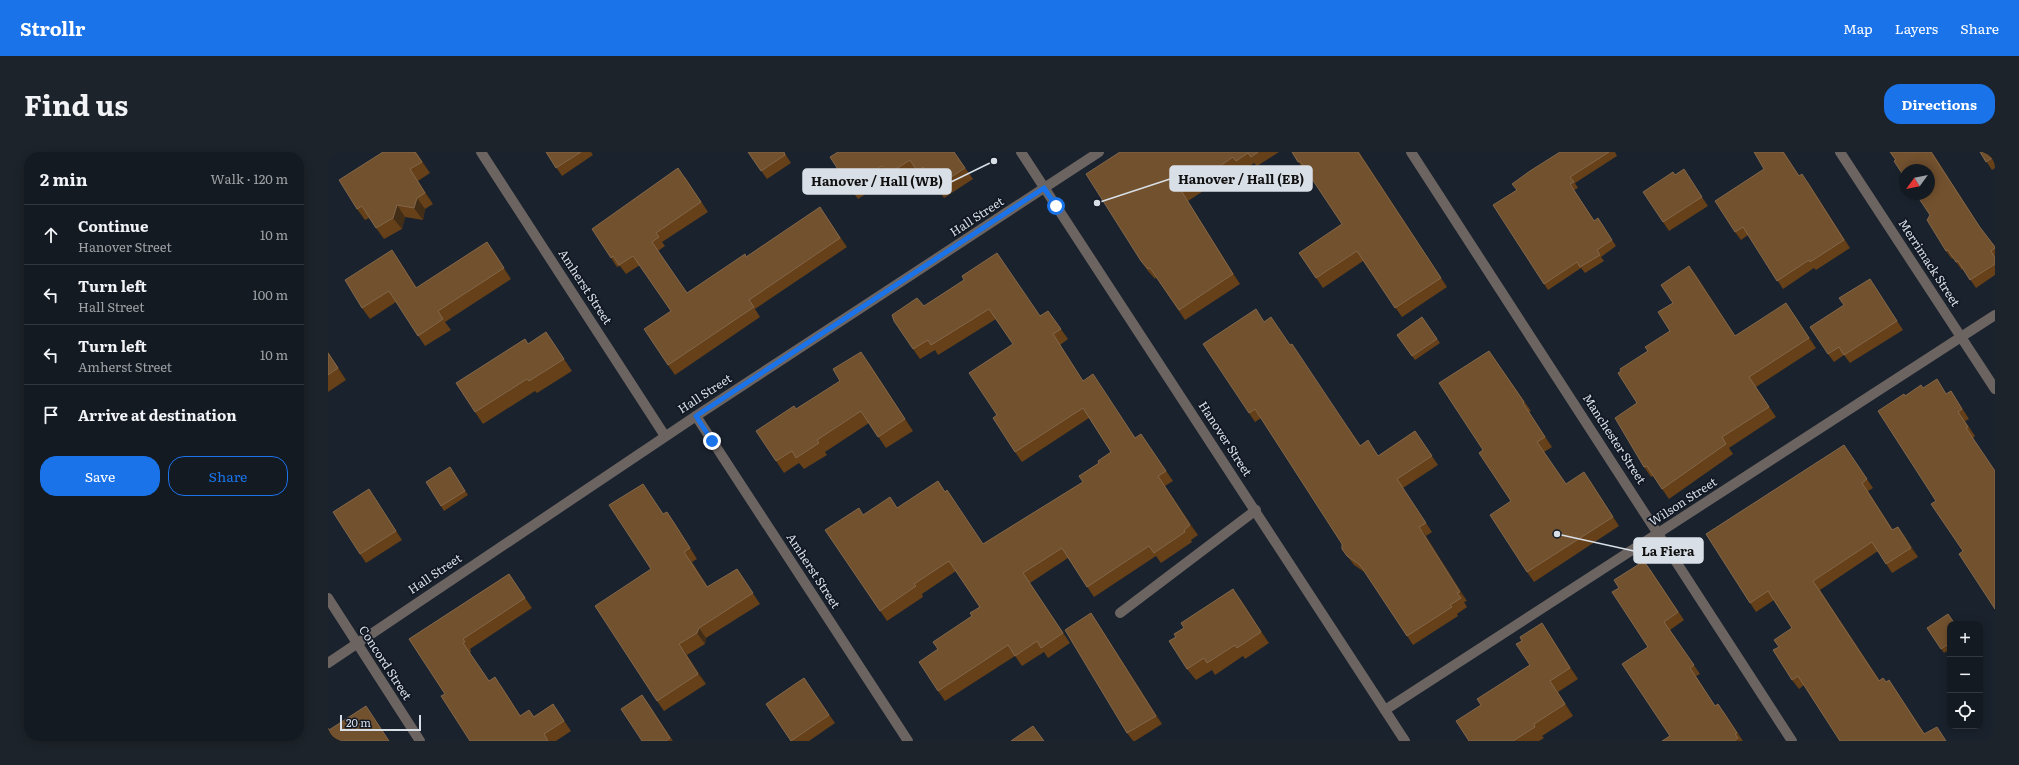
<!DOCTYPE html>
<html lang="en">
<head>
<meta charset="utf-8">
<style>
  :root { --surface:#141a22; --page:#1d232a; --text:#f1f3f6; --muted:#9da1a5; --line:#333840; --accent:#1a73e8 }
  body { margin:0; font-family:Literata,serif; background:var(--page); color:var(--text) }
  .controls { position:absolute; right:12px; bottom:12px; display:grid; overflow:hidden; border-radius:8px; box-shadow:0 2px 10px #0003 }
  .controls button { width:36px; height:36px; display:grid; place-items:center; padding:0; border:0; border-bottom:1px solid var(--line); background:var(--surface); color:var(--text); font:20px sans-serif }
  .compass { position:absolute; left:1571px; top:12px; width:36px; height:36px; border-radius:50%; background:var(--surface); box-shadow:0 2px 10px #0003; rotate:237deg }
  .scale { position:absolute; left:12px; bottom:10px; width:81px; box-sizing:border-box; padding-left:4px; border:2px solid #d9dfe7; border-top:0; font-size:11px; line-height:14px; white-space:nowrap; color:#d9dfe7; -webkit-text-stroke:3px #111823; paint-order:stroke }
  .stop { position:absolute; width:12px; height:12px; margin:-9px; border:3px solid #1a73e8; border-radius:50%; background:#fff }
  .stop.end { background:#1a73e8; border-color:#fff; box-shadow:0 1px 4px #0008 }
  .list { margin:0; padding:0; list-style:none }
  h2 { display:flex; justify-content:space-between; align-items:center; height:52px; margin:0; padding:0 16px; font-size:17px }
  h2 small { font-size:13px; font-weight:400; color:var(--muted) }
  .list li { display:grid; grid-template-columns:26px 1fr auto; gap:12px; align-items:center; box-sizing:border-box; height:60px; padding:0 16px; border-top:1px solid var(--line) }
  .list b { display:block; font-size:15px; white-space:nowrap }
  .list p { margin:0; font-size:13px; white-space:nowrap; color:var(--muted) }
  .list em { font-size:13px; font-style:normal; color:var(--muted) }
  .actions { display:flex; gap:8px; padding:12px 16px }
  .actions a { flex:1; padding:9px 0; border:1px solid var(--accent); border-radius:16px; text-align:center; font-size:14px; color:var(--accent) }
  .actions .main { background:var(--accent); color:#fff }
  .icon { flex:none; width:22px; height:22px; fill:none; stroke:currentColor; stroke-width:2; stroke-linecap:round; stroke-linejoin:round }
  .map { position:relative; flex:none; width:1667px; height:589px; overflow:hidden; border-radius:16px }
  header { display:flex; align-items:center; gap:24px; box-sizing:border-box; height:56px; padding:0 20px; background:var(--accent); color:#fff }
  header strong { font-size:19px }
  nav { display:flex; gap:22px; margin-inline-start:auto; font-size:14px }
  .intro { display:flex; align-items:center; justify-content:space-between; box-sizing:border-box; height:96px; padding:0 24px }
  h1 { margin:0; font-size:28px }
  .button { padding:10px 18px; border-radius:16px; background:var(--accent); color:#fff; font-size:14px; font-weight:700 }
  main { display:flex; gap:24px; padding:0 24px }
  aside { flex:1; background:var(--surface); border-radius:16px; box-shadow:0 2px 10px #0003 }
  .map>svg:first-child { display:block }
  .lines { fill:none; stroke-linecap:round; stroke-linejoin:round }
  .service { stroke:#6c6461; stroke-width:10 }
  .minor { stroke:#6c6461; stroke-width:10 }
  .tertiary { stroke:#6c6461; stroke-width:10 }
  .wall { fill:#664018 }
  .shaded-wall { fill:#422d17 }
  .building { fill:#72512e; stroke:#82674b }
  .route { stroke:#1a73e8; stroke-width:5 }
  .labels { text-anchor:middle; stroke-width:3.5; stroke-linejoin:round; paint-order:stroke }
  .street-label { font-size:12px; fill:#d9dfe7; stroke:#111823 }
  .leader { fill:none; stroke:#d9dfe7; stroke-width:1.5 }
  .callout-dot { fill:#d9dfe7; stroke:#111823; stroke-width:1.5 }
  .callout { fill:#d9dfe7; stroke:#d9dfe7; stroke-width:1.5 }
  .callout-label { font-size:13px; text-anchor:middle; font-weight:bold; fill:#111 }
</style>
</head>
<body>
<header>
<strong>Strollr</strong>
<nav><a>Map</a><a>Layers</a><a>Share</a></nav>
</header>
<div class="intro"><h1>Find us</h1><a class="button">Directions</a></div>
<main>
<aside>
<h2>2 min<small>Walk · 120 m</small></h2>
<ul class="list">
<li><svg class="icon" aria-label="ahead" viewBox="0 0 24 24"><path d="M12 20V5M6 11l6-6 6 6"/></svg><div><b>Continue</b><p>Hanover Street</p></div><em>10 m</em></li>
<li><svg class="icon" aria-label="left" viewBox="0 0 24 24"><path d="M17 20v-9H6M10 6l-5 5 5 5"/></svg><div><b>Turn left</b><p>Hall Street</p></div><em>100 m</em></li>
<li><svg class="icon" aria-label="left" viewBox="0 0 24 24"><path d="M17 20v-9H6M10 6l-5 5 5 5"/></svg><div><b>Turn left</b><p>Amherst Street</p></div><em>10 m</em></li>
<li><svg class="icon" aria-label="arrive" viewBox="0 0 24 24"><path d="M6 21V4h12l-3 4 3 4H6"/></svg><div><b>Arrive at destination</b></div></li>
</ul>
<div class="actions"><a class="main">Save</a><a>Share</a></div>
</aside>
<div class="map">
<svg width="1667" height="589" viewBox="0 0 1667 589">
  <rect width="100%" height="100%" fill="#1a222d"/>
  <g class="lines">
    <path class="service" d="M792 461 928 358"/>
    <g class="minor">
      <path d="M153 0 337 284"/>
      <path d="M1083 0 1464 589"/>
      <path d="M1512 0 1667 237"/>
      <path d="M368 264 580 589"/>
      <path d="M0 446 92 589"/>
      <path d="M0 511 368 264 771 0"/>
      <path d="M1057 558 1667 163"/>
    </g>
    <path class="tertiary" d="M693 0 1077 589"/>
  </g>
  <g class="wall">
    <path d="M88 0 102 21 90 29 105 52 97 57 95 68 77 65 74 77 56 87 41 66 37 68 29 57Z"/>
    <path d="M218 0H263L265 3 234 24Z"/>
    <path d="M420 0H456L463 11 439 27Z"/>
    <path d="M510 0H626L645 27 616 46 603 27 598 31 590 20 568 34 562 26 530 47 522 36Z"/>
    <path d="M792 0H951L929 14 926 11 915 19 912 15 860 49 912 132 857 168 828 125 827 127 820 119 813 109Z"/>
    <path d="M964 0H1031L1119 135 1074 165 1035 109 995 136 971 101 1014 72 979 19 977 20Z"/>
    <path d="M1232 0H1287L1289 4 1247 31 1250 36 1246 38 1266 68 1274 72 1288 94 1273 105 1276 109 1257 121 1253 116 1220 138 1216 132Z"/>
    <path d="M1426 0H1456L1471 24 1480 30 1522 96 1488 118 1486 116 1455 137 1420 83 1413 88 1407 80 1436 17Z"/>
    <path d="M1562 0H1604L1654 78 1667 95V123L1648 136 1635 117 1634 118 1625 106 1624 107 1618 99 1602 63Z"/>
    <path d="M1652 0H1667V16L1664 18Z"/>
    <path d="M357 25 380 60 334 90 337 94 330 99 359 141 418 105 498 64 519 95 427 157 432 165 347 223 340 213 343 159 312 113 298 122 292 114 289 115 283 106Z"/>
    <path d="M1361 26 1380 54 1341 79 1335 70Z"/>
    <path d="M159 90 183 127 117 170 123 178 97 194 68 150 42 167 34 156 64 98 89 136Z"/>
    <path d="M1361 114 1407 184 1465 161 1488 196 1428 235 1448 265 1401 296 1405 302 1341 347 1325 324 1323 325 1316 315 1309 251 1320 199 1342 179 1345 151Z"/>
    <path d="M1542 127 1575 178 1522 211 1516 203 1506 210 1500 202 1516 153Z"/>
    <path d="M636 128 712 164 720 159 740 187 732 193 755 229 807 286 820 292 845 329 837 334 870 383 863 388 864 390 833 411 828 404 766 445 740 406 702 431 742 491 720 506 716 500 694 514 687 504 617 549 610 539V497L644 464 652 455 628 419 594 442 595 445 559 469 497 378 535 363 570 355 617 339 655 392 755 330 771 311 783 300 761 266 694 310 687 300 669 263 685 192 668 167 610 203 607 198 592 207 585 197 596 154Z"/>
    <path d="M1094 165 1112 191 1087 208 1069 183Z"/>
    <path d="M936 170 962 193 1033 294 1051 304 1087 279 1110 313 1075 336 1104 380 1098 384 1139 449 1136 450 1139 455 1129 462 1130 464 1085 493 1038 421 1026 413 1014 397V392L933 266 927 270 921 261Z"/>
    <path d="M218 180 244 219 209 241 207 239 155 272 147 260Z"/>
    <path d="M1161 199 1203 259 1201 260 1224 295 1216 300 1238 332 1263 330 1291 374 1206 430 1199 420 1183 349 1155 298Z"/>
    <path d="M0 200 18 228 0 240Z"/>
    <path d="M541 211 585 279 558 296 541 271 497 300 499 303 476 317 471 311 456 321 448 309 468 257Z"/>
    <path d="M1596 236 1619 242 1623 239 1641 267 1637 269 1647 284 1645 286 1635 399 1608 349 1577 244Z"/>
    <path d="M1516 293 1545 336 1540 339 1565 378 1576 383 1590 405 1564 421 1550 399 1492 438 1552 529 1558 530 1561 528 1597 582 1618 589H1512L1476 533 1471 537 1464 528 1451 495 1464 476 1446 448 1428 460 1422 451Z"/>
    <path d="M125 320 140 343 116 359 113 354Z"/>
    <path d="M315 332 335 362 346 370 369 407 364 410 380 435 409 417 432 452 378 486 377 492 359 503 378 532 336 559 329 549 323 417Z"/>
    <path d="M41 337 74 388 38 411 32 402Z"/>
    <path d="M1322 417 1356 468 1342 478 1372 522 1368 524 1387 554 1396 560 1415 589H1334L1342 584 1320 495Z"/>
    <path d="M181 422 204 456 142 497 143 499 142 501 161 529 174 535 192 563 206 564 225 552 243 579 228 589H142L117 542 81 487Z"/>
    <path d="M905 437 941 491 917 507 915 504 887 523 884 518 868 528 859 517 848 485 856 476Z"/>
    <path d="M769 470 834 572 807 589H805L799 581Z"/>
    <path d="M1622 472V497L1616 501 1599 476Z"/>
    <path d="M1222 483 1250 527 1230 540 1245 564 1214 584 1216 586 1211 589H1141L1153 553 1202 513Z"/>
    <path d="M476 526 507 571 481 589H463L438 552Z"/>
    <path d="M314 543 320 551 345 589H314Z"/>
  </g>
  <g class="shaded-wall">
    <path d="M87 0H88L102 21 94 10Z"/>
    <path d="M1030 0H1031L1119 135 1113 126Z"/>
    <path d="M82 17 90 29 105 52 97 41Z"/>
    <path d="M854 40 860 49 912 132 905 122Z"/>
    <path d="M89 46 97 57 95 68 86 56Z"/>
    <path d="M69 53 77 65 74 77 65 66Z"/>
    <path d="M159 90 167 101 183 127 176 116Z"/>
    <path d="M64 98 71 108 96 147 88 136Z"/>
    <path d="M1361 114 1369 124 1414 194 1407 184Z"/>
    <path d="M1458 151 1465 161 1488 196 1481 186Z"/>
    <path d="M725 182 732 193 762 239 755 229Z"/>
    <path d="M0 200 18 228 0 201Z"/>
    <path d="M533 200 541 211 585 279 577 267Z"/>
    <path d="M1195 251 1201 260 1224 295 1217 285Z"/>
    <path d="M1256 320 1263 330 1291 374 1285 365Z"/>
    <path d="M830 324 837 334 870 383 862 373Z"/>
    <path d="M339 360 346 370 369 407 362 396Z"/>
    <path d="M1091 375 1098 384 1139 449 1132 440Z"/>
    <path d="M1570 375 1576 383 1590 405 1583 396Z"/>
    <path d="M905 437 914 449 941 491 933 480Z"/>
    <path d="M763 461 769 470 834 572 828 564Z"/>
    <path d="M1214 471 1222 483 1250 527 1242 516Z"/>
    <path d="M371 476 378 486 377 492 369 481Z"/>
    <path d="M351 492 359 503 378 532 370 522Z"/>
    <path d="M1222 529 1230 540 1245 564 1237 552Z"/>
  </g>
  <g class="building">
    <path d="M55 0H87L94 10 82 17 97 41 89 46 86 56 69 53 65 66 48 76 34 54 29 57 11 28Z"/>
    <path d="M218 0H253L228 16Z"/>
    <path d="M420 0H456L457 3 433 19Z"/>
    <path d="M510 0H626L637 16 608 35 595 15 589 19 582 8 560 22 554 14 522 36 502 5Z"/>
    <path d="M792 0H930L923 5 920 1 908 9 905 5 854 40 905 122 851 158 822 116 820 117 813 109 758 22Z"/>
    <path d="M964 0H1030L1113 126 1067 156 1029 99 988 126 971 101 1014 72 972 9 970 10Z"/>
    <path d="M1232 0H1281L1242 25 1246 30 1242 32 1266 69 1270 66 1284 88 1269 98 1272 103 1252 115 1249 110 1216 132 1165 53 1189 38 1184 32 1202 19Z"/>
    <path d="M1426 0H1455L1471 24 1474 22 1516 88 1482 110 1481 108 1449 129 1415 75 1407 80 1387 49 1436 17Z"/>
    <path d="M1562 0H1603L1651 74 1667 95V96L1663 99 1667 106V112L1642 128 1630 109 1628 110 1620 98 1618 99 1599 68 1602 63 1588 42H1601V18H1577V26L1566 9 1568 8Z"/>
    <path d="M1652 0H1667V4L1658 10Z"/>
    <path d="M350 16 373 50 328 81 331 85 324 90 359 141 417 102 418 105 492 55 512 86 421 148 426 155 340 213 316 177 343 159 305 104 291 113 285 104 283 106 264 77Z"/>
    <path d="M1356 17 1374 45 1335 70 1315 40 1345 20 1347 23Z"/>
    <path d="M159 90 176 116 110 159 115 167 90 184 61 139 34 156 17 128 64 98 88 136Z"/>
    <path d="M669 101 712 164 720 159 733 177 725 182 755 229 765 222 807 286 813 282 838 319 830 324 862 373 856 378 857 380 826 401 821 394 759 435 734 396 695 421 735 481 713 496 709 489 687 504 680 493 610 539 591 510 610 497 605 490 644 464 642 461 652 455 621 409 586 432 588 434 552 459 497 378 531 356 535 363 562 345 569 356 610 329 617 340 619 338 655 392 755 330 751 324 771 311 770 309 783 300 755 256 687 300 665 266 669 263 641 221 685 192 661 157 603 193 600 188 585 197 566 169 564 163 589 146 596 154 636 128 634 124Z"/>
    <path d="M1361 114 1407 184 1458 151 1481 186 1421 225 1441 255 1394 285 1398 292 1334 337 1319 314 1316 315 1287 266 1309 251 1290 221 1293 219 1292 217 1320 199 1317 195 1342 179 1330 160 1345 151 1333 133Z"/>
    <path d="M1542 127 1569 169 1516 203 1511 195 1500 202 1482 175 1516 153 1511 146Z"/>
    <path d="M928 157 936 170 943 165 962 193 964 192 1032 294 1040 288 1050 304 1087 279 1104 304 1069 327 1098 371 1091 375 1132 440 1129 441 1133 446 1122 453 1124 455 1079 484 1032 413 1019 404 1014 397V392L927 257 921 261 875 192Z"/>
    <path d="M1094 165 1109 187 1084 204 1069 183Z"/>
    <path d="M218 180 236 207 201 229 199 227 147 260 128 231 197 187 200 192Z"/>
    <path d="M1161 199 1196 250 1195 251 1217 285 1209 290 1238 332 1256 320 1285 365 1199 420 1162 363 1183 349 1151 301 1155 298 1111 231Z"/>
    <path d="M533 200 577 267 550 285 533 259 489 288 491 291 468 306 464 299 448 309 428 279 466 254 468 257 512 229 505 217Z"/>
    <path d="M0 201 10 216 0 223Z"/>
    <path d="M1609 227 1618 242 1623 239 1634 257 1630 260 1640 275 1638 276 1667 319V457L1631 402 1635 399 1603 352 1608 349 1550 259 1576 242 1577 244 1593 233 1595 236Z"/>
    <path d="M1516 293 1539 327 1534 331 1564 378 1570 375 1583 396 1558 412 1544 390 1485 429 1551 529 1555 526 1558 530 1561 528 1596 582 1609 575 1618 589H1512L1470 524 1464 528 1445 498 1451 495 1446 488 1464 476 1440 439 1422 451 1378 382Z"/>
    <path d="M122 315 137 339 113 354 98 330Z"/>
    <path d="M315 332 335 362 339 360 362 396 356 400 379 435 409 417 425 441 371 476 369 481 351 492 370 522 329 549 267 454 323 417 281 353Z"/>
    <path d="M41 337 68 379 32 402 5 360Z"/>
    <path d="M1316 409 1350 460 1336 470 1366 513 1362 516 1387 554 1390 552 1409 581 1407 582 1410 586 1406 589H1334L1342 584 1294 512 1320 495 1284 440 1291 436 1286 428Z"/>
    <path d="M181 422 197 446 135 487 137 490 135 491 161 529 167 525 192 564 201 558 206 565 225 552 236 569 216 582 220 589H142L113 544 117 542 81 487Z"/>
    <path d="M905 437 933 480 909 496 907 493 879 511 876 506 859 517 841 489 848 485 846 482 856 476 853 471Z"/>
    <path d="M763 461 828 564 799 581 737 478Z"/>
    <path d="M1620 462 1627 472H1622V491L1613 497 1599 476Z"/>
    <path d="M1214 471 1242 516 1222 529 1237 552 1206 572 1207 575 1185 589H1141L1128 569 1153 553 1149 547 1202 513 1188 492 1194 489 1192 485Z"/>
    <path d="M476 526 501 563 463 589 438 552Z"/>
    <path d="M314 543 342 586 338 589H314L293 557Z"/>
    <path d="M38 554 61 589H0V576L1 578Z"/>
    <path d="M705 574 716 589H683Z"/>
  </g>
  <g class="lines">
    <path class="route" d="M384 289 368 264 716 36 728 54"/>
  </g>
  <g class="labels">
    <g class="street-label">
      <text transform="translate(649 65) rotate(-33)" y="4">Hall Street</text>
      <text transform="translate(1601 111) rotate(57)" y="4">Merrimack Street</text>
      <text transform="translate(257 135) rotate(57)" y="4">Amherst Street</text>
      <text transform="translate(377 242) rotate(-33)" y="4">Hall Street</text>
      <text transform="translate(897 287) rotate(57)" y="4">Hanover Street</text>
      <text transform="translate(1286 287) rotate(57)" y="4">Manchester Street</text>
      <text transform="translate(1355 350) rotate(-33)" y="4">Wilson Street</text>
      <text transform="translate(485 419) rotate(57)" y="4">Amherst Street</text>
      <text transform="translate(107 422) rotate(-34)" y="4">Hall Street</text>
      <text transform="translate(57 511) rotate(57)" y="4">Concord Street</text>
    </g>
  </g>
  <path class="leader" d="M769 51L842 27M666 9L623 30M1229 382L1306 399"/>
  <g class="callout-dot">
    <circle cx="769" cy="51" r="4"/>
    <circle cx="666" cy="9" r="4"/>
    <circle cx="1229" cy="382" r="4"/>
  </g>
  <g class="callout">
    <rect x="842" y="14" width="142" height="25" rx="4"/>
    <rect x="475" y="17" width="148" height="25" rx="4"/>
    <rect x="1306" y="386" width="69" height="25" rx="4"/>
  </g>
  <g class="callout-label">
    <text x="913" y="32">Hanover / Hall (EB)</text>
    <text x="549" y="34">Hanover / Hall (WB)</text>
    <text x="1340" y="404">La Fiera</text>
  </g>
</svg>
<div class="controls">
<button>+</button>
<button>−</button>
<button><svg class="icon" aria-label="locate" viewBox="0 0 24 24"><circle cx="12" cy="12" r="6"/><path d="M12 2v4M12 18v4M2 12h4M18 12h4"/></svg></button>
</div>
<svg class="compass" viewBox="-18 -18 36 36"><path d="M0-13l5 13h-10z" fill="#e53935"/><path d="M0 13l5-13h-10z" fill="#9da1a5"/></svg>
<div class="scale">20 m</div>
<div class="stop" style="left:728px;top:54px"></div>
<div class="stop end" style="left:384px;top:289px"></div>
</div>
</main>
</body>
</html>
